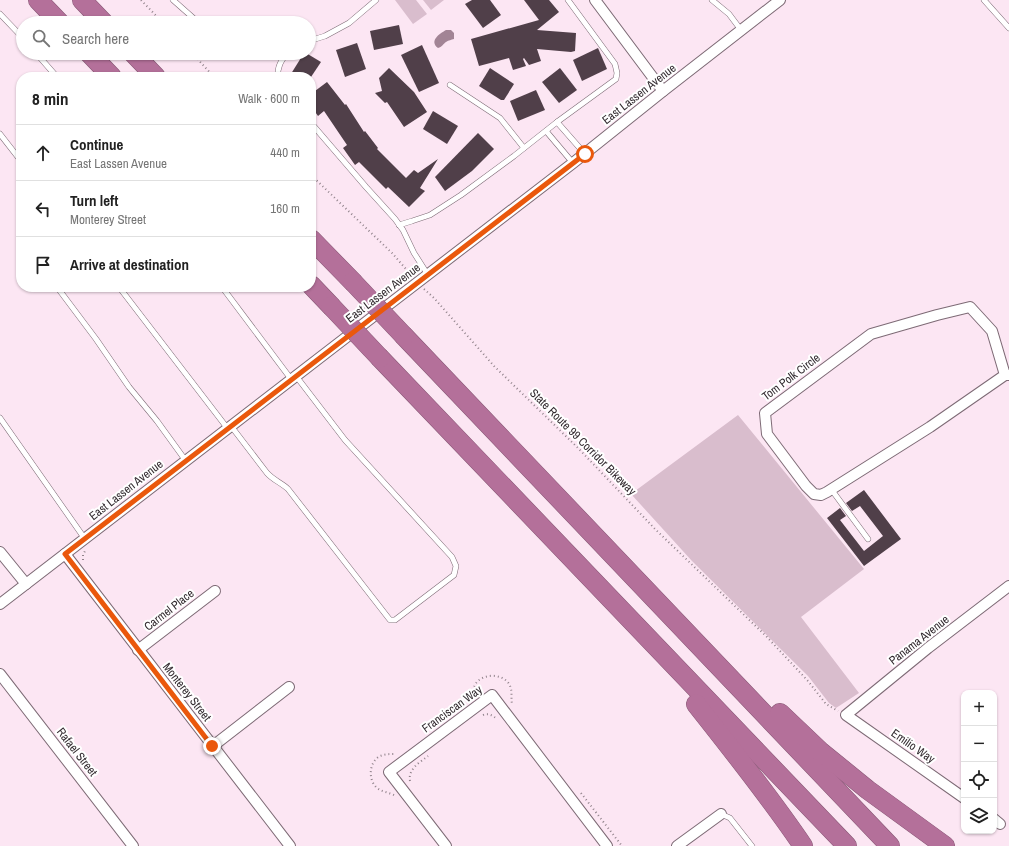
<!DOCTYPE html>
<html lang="en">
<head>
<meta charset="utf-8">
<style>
  :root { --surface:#fff; --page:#f6f6f6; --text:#222; --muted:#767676; --line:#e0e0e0 }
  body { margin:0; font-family:"Archivo Narrow",sans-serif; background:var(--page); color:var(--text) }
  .controls { position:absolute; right:12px; bottom:12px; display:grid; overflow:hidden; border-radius:8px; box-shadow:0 1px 3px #0004 }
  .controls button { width:36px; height:36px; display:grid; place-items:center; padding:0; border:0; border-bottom:1px solid var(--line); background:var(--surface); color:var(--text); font:20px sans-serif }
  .stop { position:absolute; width:12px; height:12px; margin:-9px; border:3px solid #ea580c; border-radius:50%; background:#fff }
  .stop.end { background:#ea580c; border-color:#fff; box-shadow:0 1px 4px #0008 }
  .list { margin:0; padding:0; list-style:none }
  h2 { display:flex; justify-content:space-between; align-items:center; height:52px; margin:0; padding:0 16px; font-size:17px }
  h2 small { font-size:13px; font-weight:400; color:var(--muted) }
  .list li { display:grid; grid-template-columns:26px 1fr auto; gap:12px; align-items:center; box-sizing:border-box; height:56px; padding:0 16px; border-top:1px solid var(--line) }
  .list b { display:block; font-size:15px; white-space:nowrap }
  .list p { margin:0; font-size:13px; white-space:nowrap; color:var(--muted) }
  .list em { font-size:13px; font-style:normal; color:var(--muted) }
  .icon { flex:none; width:22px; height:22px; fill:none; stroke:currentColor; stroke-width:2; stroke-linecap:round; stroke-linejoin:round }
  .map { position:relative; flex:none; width:1009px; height:846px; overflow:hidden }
  .search { position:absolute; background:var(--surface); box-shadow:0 1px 3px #0004; left:16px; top:16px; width:300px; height:44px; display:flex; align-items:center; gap:10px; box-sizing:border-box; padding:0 14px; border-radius:22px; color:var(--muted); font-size:15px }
  .panel { position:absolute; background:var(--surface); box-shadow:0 1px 3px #0004; left:16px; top:72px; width:300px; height:220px; border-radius:16px }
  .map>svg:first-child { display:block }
  .green { fill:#d9bdcd }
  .water { fill:#a28495 }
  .building { fill:#503f49 }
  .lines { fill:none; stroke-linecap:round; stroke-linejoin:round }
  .lane-casing { stroke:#7d6a75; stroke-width:6 }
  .street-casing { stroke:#7d6a75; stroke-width:12 }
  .highway-casing { stroke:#875875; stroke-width:20 }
  .path { stroke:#91838b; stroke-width:2; stroke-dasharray:1 3; stroke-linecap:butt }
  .lane { stroke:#fff; stroke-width:5 }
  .street { stroke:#fff; stroke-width:10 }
  .highway { stroke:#b4709a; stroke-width:19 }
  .highway-bridge-casing { stroke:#875875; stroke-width:20; stroke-linecap:butt }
  .highway-bridge { stroke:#b4709a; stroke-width:19 }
  .route { stroke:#ea580c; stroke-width:5 }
  .labels { text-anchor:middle; stroke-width:4; stroke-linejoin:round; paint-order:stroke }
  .street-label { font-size:12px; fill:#332b30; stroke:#fff }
</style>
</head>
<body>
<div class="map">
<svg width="1009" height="846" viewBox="0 0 1009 846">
  <rect width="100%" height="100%" fill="#fce6f3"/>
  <g class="green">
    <path d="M395 0H416L427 14 413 24Z"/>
    <path d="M423 0H444L431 10Z"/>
    <path d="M738 415 864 569 801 617 859 693 836 708 829 703 808 676 692 561 631 494Z"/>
  </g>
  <path class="water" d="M446 30H451L454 33V39C451 40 449 40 446 42 443 44 442 47 438 48 429 41 439 34 446 30Z"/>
  <g class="building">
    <path d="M472 0H490L501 15 483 28 465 4Z"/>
    <path d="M524 0H549L559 12 537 30 576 33 575 51 571 52 537 49 541 61 529 65 524 58 523 59 526 66 513 70 509 58 479 66 471 39 539 20Z"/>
    <path d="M399 25 403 44 374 50 370 31Z"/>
    <path d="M357 43 366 69 345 77 336 50Z"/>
    <path d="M422 45 439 83 419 92 401 55Z"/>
    <path d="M598 48 607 69 582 81 573 60Z"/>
    <path d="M304 53H306L321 62 311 77H289Z"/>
    <path d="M389 68 414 92 427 112 404 127 387 102 385 103 375 93 382 91 379 78Z"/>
    <path d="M490 68 514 84 504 100H501L479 86Z"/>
    <path d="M560 68 577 90 559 103 542 82Z"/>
    <path d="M327 82 345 105 346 104 364 132 365 131 378 148 377 149 406 178 414 170 418 173 438 159 420 188 425 191 409 207 388 187 386 189 359 162 355 165 343 148 347 145 324 111 318 116 311 106V94Z"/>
    <path d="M536 90 545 110 518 121 510 101Z"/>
    <path d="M433 111 458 126 447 144 423 129Z"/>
    <path d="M478 133 494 149 472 171 445 191 435 177Z"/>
    <path d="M864 490 901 539 864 566 827 518 840 508 846 516 840 520 864 551 883 536 860 506 852 511 846 503Z"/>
  </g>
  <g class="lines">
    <g class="lane-casing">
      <g id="lane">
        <path d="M173 0 199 23"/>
        <path d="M712 0 729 14 741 30"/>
        <path d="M984 0 1009 28"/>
        <path d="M0 14 23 38"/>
        <path d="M309 41 325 36 349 23 376 0"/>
        <path d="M36 53 57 77"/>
        <path d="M278 77C277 67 281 61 287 53"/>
        <path d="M450 85 500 118 524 148"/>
        <path d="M557 122 585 154"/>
        <path d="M311 123 366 187 395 219 403 230 414 253 428 275"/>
        <path d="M546 131 573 163"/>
        <path d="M0 134 21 161"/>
        <path d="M399 225 412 221 430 215 461 195 514 156 557 122 616 79 617 73 615 64 568 0"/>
        <path d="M57 287 96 339 129 387 157 421 186 461"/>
        <path d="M119 287 228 429"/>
        <path d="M222 287 291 379"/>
        <path d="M0 418 85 539"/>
        <path d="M231 426 267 473C273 480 282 483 288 489L390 620H395L454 575 456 566 452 557 345 440 296 376"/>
        <path d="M831 489 868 539"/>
        <path d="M721 814 730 818 752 846"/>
      </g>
    </g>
    <g class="street-casing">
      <g id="street">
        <path d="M595 0 663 91"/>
        <path d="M1005 375 992 331 970 307 937 315 871 334 765 413 767 434 806 486 814 494 821 495 827 492 930 427 1005 375H1009"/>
        <path d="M0 552 26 584"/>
        <path d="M65 554 290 846"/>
        <path d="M0 604 344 339 573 163 663 91 780 0"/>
        <path d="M138 650 215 591"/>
        <path d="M0 674 133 846"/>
        <path d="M213 746 289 687"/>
        <path d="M964 798 846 715 928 648 1009 586"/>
        <path d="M994 819 1000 824"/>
        <path d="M446 846 389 772 492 695 607 846"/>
        <path d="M677 846 721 814"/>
      </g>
    </g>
    <g class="highway-casing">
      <g id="highway">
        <path d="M38 0 60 23"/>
        <path d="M82 0 104 23"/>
        <path d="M89 53 112 77"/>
        <path d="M133 53 156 77"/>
        <path d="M311 239 353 282"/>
        <path d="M311 285 331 306"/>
        <path d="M404 336 890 846"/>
        <path d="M380 358 847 846"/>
        <path d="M696 704C733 751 770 797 803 846"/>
        <path d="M780 713 820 751 868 790 945 846"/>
      </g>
    </g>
    <g class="path">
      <path d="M141 0 163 23"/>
      <path d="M192 53 214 77"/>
      <path d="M311 175 392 253 412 276"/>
      <path d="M424 289 434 298 494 366 579 449 655 529 767 637 808 681 826 704 838 711"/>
      <path d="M83 560V555L85 551"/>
      <path d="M470 698C473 693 473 686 477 682 486 672 508 674 511 689 512 694 511 699 512 704"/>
      <path d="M483 715C488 713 492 715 497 719"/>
      <path d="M410 781C408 769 419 763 428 756"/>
      <path d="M581 793 622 846"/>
      <path d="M394 795C388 792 381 792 376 787 368 779 369 762 380 756 385 754 390 754 396 754"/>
    </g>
    <use href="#lane" class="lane"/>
    <use href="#street" class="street"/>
    <use href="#highway" class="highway"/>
    <g class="highway-bridge-casing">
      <g id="highway-bridge">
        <path d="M353 282 404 336"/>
        <path d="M331 306 380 358"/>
      </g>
    </g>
    <use href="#highway-bridge" class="highway-bridge"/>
  </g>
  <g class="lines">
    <path class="route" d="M212 746 65 554 585 154"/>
  </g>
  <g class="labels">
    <g class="street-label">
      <text transform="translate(639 94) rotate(-38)" y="4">East Lassen Avenue</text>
      <text transform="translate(383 293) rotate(-37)" y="4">East Lassen Avenue</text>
      <text transform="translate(791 377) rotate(-37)" y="4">Tom Polk Circle</text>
      <text transform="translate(583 442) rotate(45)" y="4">State Route 99 Corridor Bikeway</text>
      <text transform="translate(126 490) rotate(-38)" y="4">East Lassen Avenue</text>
      <text transform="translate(169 610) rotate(-38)" y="4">Carmel Place</text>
      <text transform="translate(919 640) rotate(-38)" y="4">Panama Avenue</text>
      <text transform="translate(187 692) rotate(52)" y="4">Monterey Street</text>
      <text transform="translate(452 709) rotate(-36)" y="4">Franciscan Way</text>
      <text transform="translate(913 746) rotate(35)" y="4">Emilio Way</text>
      <text transform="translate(77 752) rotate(52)" y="4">Rafael Street</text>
    </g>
  </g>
</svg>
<div class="controls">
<button>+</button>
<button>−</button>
<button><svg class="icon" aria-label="locate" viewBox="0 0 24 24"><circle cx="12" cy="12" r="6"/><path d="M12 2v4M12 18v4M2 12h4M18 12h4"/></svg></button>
<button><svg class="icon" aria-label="layers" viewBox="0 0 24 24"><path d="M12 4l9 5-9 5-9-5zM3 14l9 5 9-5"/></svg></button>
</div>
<div class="stop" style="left:585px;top:154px"></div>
<div class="stop end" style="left:212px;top:746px"></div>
<div class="search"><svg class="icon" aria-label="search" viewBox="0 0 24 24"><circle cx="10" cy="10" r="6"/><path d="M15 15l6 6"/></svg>Search here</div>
<section class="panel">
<h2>8 min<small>Walk · 600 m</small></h2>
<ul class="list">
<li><svg class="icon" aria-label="ahead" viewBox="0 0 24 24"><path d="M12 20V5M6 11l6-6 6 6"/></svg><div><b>Continue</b><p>East Lassen Avenue</p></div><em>440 m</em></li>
<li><svg class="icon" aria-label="left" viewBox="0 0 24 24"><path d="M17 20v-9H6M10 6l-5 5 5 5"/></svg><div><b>Turn left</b><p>Monterey Street</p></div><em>160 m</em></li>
<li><svg class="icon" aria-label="arrive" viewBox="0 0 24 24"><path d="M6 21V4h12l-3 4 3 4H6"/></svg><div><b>Arrive at destination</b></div></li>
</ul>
</section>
</div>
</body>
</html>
